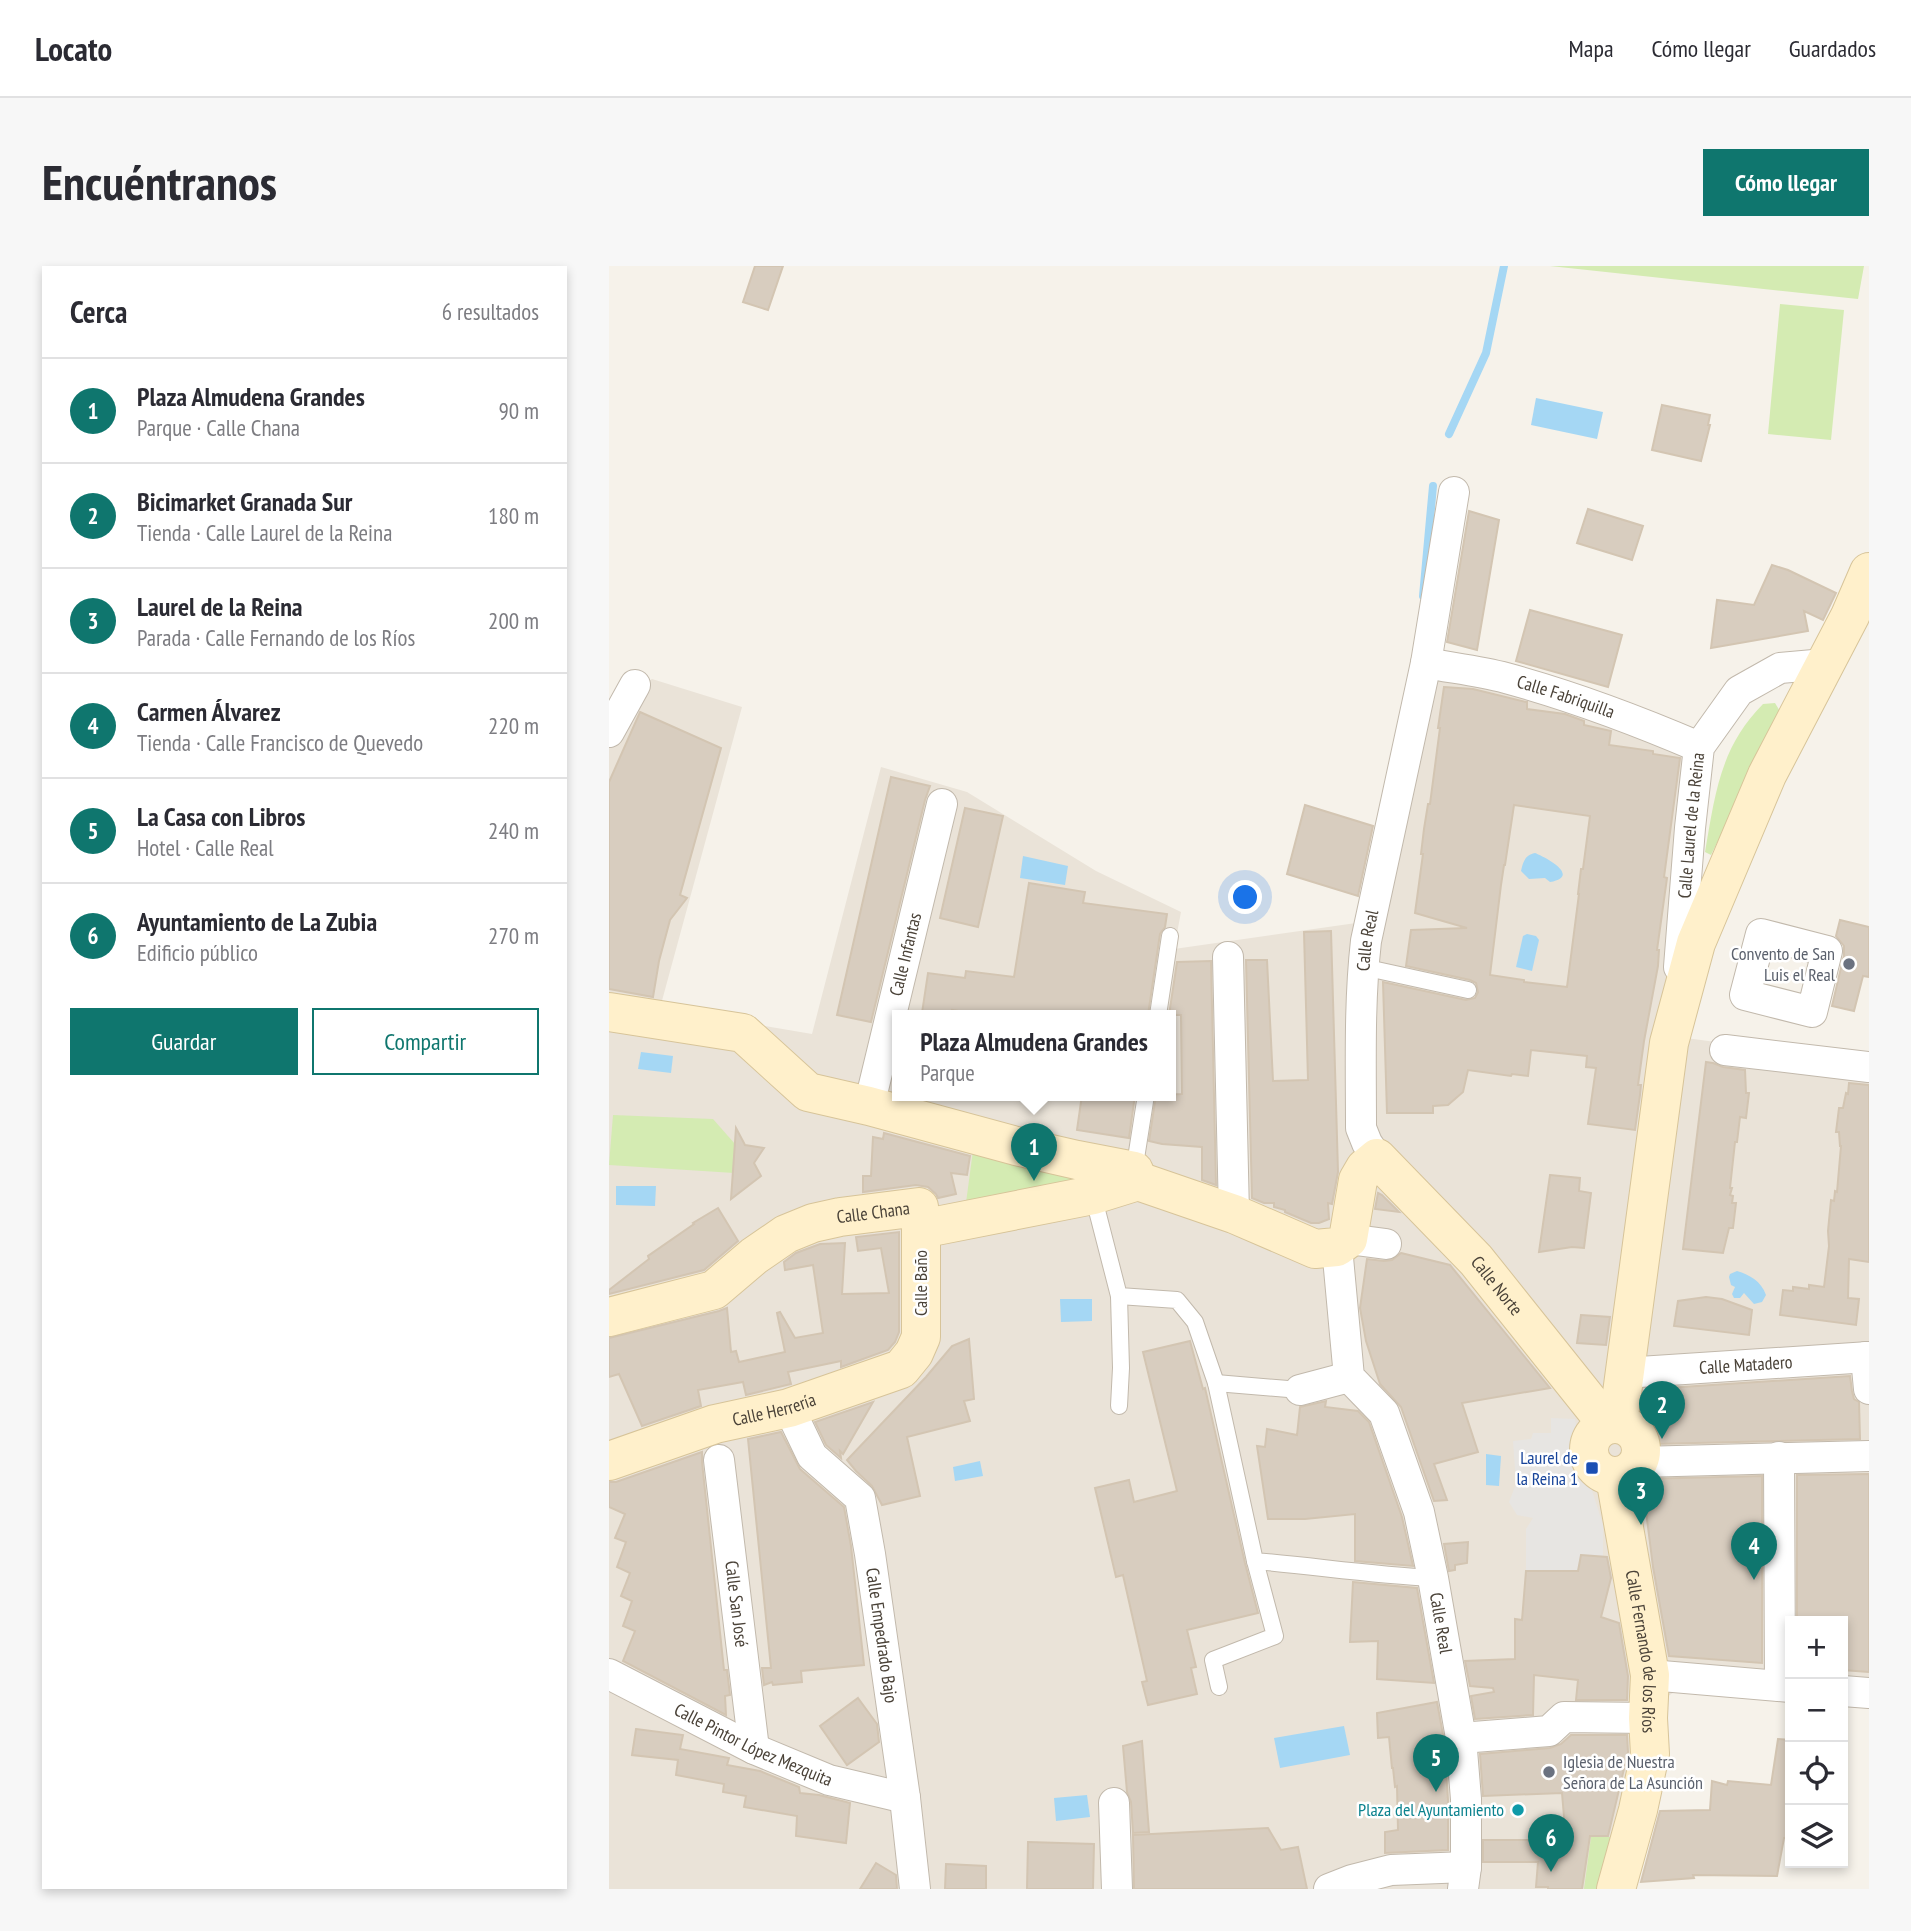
<!DOCTYPE html>
<html lang="es">
<head>
<meta charset="utf-8">
<style>
  :root { --surface:#fff; --page:#f7f7f7; --text:#2b2b33; --muted:#7c7c81; --line:#e1e1e2; --accent:#0f766e }
  body { margin:0; font-family:"PT Sans Narrow",sans-serif; background:var(--page); color:var(--text) }
  .controls { position:absolute; right:21px; bottom:21px; display:grid; overflow:hidden; border-radius:0px; box-shadow:0 4px 10px #0003 }
  .controls button { width:63px; height:63px; display:grid; place-items:center; padding:0; border:0; border-bottom:2px solid var(--line); background:var(--surface); color:var(--text); font:35px sans-serif }
  .you { position:absolute; left:637px; top:632px; width:24px; height:24px; margin:-18px; border:5px solid #fff; border-radius:50%; background:#1a73e8; box-shadow:0 0 0 10px #1a73e833 }
  .badge { display:grid; place-items:center; width:46px; height:46px; border-radius:50%; background:var(--accent); color:#fff; font-size:23px; font-weight:700 }
  .pin { position:absolute; translate:-50% -58px; filter:drop-shadow(0 2px 4px #0008) }
  .pin::after { content:''; position:absolute; top:37px; width:24px; height:21px; background:inherit; clip-path:polygon(0 0,100% 0,50% 100%) }
  .popup { position:absolute; left:283px; top:744px; width:284px; height:91px; box-sizing:border-box; display:grid; place-content:center; border-radius:0px; background:var(--surface); filter:drop-shadow(0 2px 5px #0005); font-size:23px; white-space:nowrap; color:var(--muted) }
  .popup b { font-size:26px; color:var(--text) }
  .popup::after { content:''; position:absolute; left:50%; top:100%; margin-left:-14px; border:14px solid transparent; border-top-color:var(--surface) }
  .list { margin:0; padding:0; list-style:none }
  h2 { display:flex; justify-content:space-between; align-items:center; height:91px; margin:0; padding:0 28px; font-size:30px }
  h2 small { font-size:23px; font-weight:400; color:var(--muted) }
  .list li { display:grid; grid-template-columns:46px 1fr auto; gap:21px; align-items:center; box-sizing:border-box; height:105px; padding:0 28px; border-top:2px solid var(--line) }
  .list b { display:block; font-size:26px; white-space:nowrap }
  .list p { margin:0; font-size:23px; white-space:nowrap; color:var(--muted) }
  .list em { font-size:23px; font-style:normal; color:var(--muted) }
  .actions { display:flex; gap:14px; padding:21px 28px }
  .actions a { flex:1; padding:16px 0; border:2px solid var(--accent); border-radius:0px; text-align:center; font-size:24px; color:var(--accent) }
  .actions .main { background:var(--accent); color:#fff }
  .icon { flex:none; width:38px; height:38px; fill:none; stroke:currentColor; stroke-width:2; stroke-linecap:round; stroke-linejoin:round }
  .map { position:relative; flex:none; width:1260px; height:1623px; overflow:hidden; border-radius:0px }
  header { display:flex; align-items:center; gap:42px; box-sizing:border-box; height:98px; padding:0 35px; background:var(--surface); border-bottom:2px solid var(--line) }
  header strong { font-size:33px }
  nav { display:flex; gap:38px; margin-inline-start:auto; font-size:24px }
  .intro { display:flex; align-items:center; justify-content:space-between; box-sizing:border-box; height:168px; padding:0 42px }
  h1 { margin:0; font-size:49px }
  .button { padding:18px 32px; border-radius:0px; background:var(--accent); color:#fff; font-size:24px; font-weight:700 }
  main { display:flex; gap:42px; padding:0 42px }
  aside { flex:1; background:var(--surface); border-radius:0px; box-shadow:0 4px 10px #0003 }
  .map>svg:first-child { display:block }
  .residential { fill:#eae3d8; fill-rule:evenodd }
  .green { fill:#d4ebb2 }
  .parking { fill:#e7e5e2 }
  .water { fill:#a5d7f4 }
  .lines { fill:none; stroke-linecap:round; stroke-linejoin:round }
  .stream { stroke:#a5d7f4; stroke-width:8 }
  .building { fill:#d8cdbf; stroke:#d3c5b2; stroke-width:2; fill-rule:evenodd }
  .lane-casing { stroke:#c2b9ac; stroke-width:18 }
  .street-casing { stroke:#c2b9ac; stroke-width:32 }
  .secondary-casing { stroke:#d7c499; stroke-width:40 }
  .lane { stroke:#fff; stroke-width:16 }
  .street { stroke:#fff; stroke-width:30 }
  .secondary { stroke:#fff0cb; stroke-width:38 }
  .worship-dot { fill:#6b7280; stroke:#fff; stroke-width:2.5 }
  .transit-dot { fill:#1a4fb4; stroke:#fff; stroke-width:2.5 }
  .culture-dot { fill:#0f9aa8; stroke:#fff; stroke-width:2.5 }
  .labels { text-anchor:middle; stroke-width:5; stroke-linejoin:round; paint-order:stroke }
  .street-label { font-size:18px; fill:#4a4238; stroke:#fff }
  .worship-label { font-size:18px; fill:#5b616d; stroke:#fff; text-anchor:end }
  .transit-label { font-size:18px; fill:#164399; stroke:#fff; text-anchor:end }
  .culture-label { font-size:18px; fill:#0d838f; stroke:#fff; text-anchor:end }
</style>
</head>
<body>
<header>
<strong>Locato</strong>
<nav><a>Mapa</a><a>Cómo llegar</a><a>Guardados</a></nav>
</header>
<div class="intro"><h1>Encuéntranos</h1><a class="button">Cómo llegar</a></div>
<main>
<aside>
<h2>Cerca<small>6 resultados</small></h2>
<ul class="list">
<li><span class="badge">1</span><div><b>Plaza Almudena Grandes</b><p>Parque · Calle Chana</p></div><em>90 m</em></li>
<li><span class="badge">2</span><div><b>Bicimarket Granada Sur</b><p>Tienda · Calle Laurel de la Reina</p></div><em>180 m</em></li>
<li><span class="badge">3</span><div><b>Laurel de la Reina</b><p>Parada · Calle Fernando de los Ríos</p></div><em>200 m</em></li>
<li><span class="badge">4</span><div><b>Carmen Álvarez</b><p>Tienda · Calle Francisco de Quevedo</p></div><em>220 m</em></li>
<li><span class="badge">5</span><div><b>La Casa con Libros</b><p>Hotel · Calle Real</p></div><em>240 m</em></li>
<li><span class="badge">6</span><div><b>Ayuntamiento de La Zubia</b><p>Edificio público</p></div><em>270 m</em></li>
</ul>
<div class="actions"><a class="main">Guardar</a><a>Compartir</a></div>
</aside>
<div class="map">
<svg width="1260" height="1623" viewBox="0 0 1260 1623">
  <rect width="100%" height="100%" fill="#f6f2ea"/>
  <path class="residential" d="M817 391 1093 475 1055 769 1260 797V1432L1234 1431V1355H1181V1427L1073 1421 1050 1436 1008 1623H0V438L43 413 133 441 51 742 203 768 272 501 358 526 487 605 572 646 565 683 754 656ZM288 749H562V829H288Z"/>
  <g class="green">
    <path d="M941 0H1255L1249 33Z"/>
    <path d="M1171 38 1235 44 1222 174 1159 168Z"/>
    <path d="M1166 437 1172 447 1102 589 1096 586C1106 529 1111 481 1154 438Z"/>
    <path d="M4 849 104 853 126 878 125 907 0 899Z"/>
    <path d="M365 877 489 910 356 944Z"/>
    <path d="M982 1571H1005L993 1623H975Z"/>
  </g>
  <path class="parking" d="M942 1152 966 1153 972 1190 994 1259V1291L969 1305H917V1263L924 1252 908 1249 900 1236 907 1218 904 1175 922 1173 924 1167H942Z"/>
  <g class="water">
    <path d="M927 132 994 146 988 173 922 159Z"/>
    <path d="M926 587C936 591 973 610 941 616L936 612 920 613 912 605C914 596 916 589 926 587Z"/>
    <path d="M414 590 459 600 456 619 411 612Z"/>
    <path d="M918 668 927 670 930 674 923 705 907 701 914 670Z"/>
    <path d="M32 786 64 790 62 807 29 803Z"/>
    <path d="M7 920H47L46 940 7 939Z"/>
    <path d="M1128 1005C1141 1009 1152 1015 1157 1029L1153 1036 1145 1038 1135 1027 1131 1032H1125L1123 1028 1126 1021 1122 1019 1120 1011 1121 1008Z"/>
    <path d="M451 1033H483V1055L452 1056Z"/>
    <path d="M877 1188 892 1190 890 1220 877 1219Z"/>
    <path d="M371 1195 374 1210 346 1215 344 1201Z"/>
    <path d="M735 1460 741 1489 671 1502 665 1472Z"/>
    <path d="M478 1529 481 1551 447 1555 445 1532Z"/>
  </g>
  <g class="lines">
    <g class="stream">
      <path d="M840 168 877 87 895 0"/>
      <path d="M814 330 824 220"/>
    </g>
  </g>
  <g class="building">
    <path d="M146 0H174L159 44 134 36Z"/>
    <path d="M1053 139 1101 149 1099 159H1101L1092 195 1043 184Z"/>
    <path d="M979 243 1034 260 1023 294 968 277Z"/>
    <path d="M860 245 890 254 868 384 838 376Z"/>
    <path d="M1163 299 1179 304 1227 327 1214 354 1195 345 1199 365 1102 382 1108 334 1145 339Z"/>
    <path d="M921 344 1013 369 999 421 907 395Z"/>
    <path d="M835 421 864 423 917 436H918V443L956 448 975 455V459L1002 465 1000 479 1044 485V488L1071 492 1055 611 1058 612 1048 684H1050L1049 700 1035 775 1029 819H1032L1031 829 1026 864 979 858 987 802 977 801 978 790 922 784 919 810 903 808 902 810 859 804 854 826 839 839 824 840V847H778L774 716 857 734 866 732 869 726 867 717 861 714 797 700 802 664 858 662 806 647 814 588H812L815 563 819 538H821L831 462H829ZM905 539 981 550 974 603H972L969 628H970L958 721 915 716V714L881 709 892 619 895 599H896Z"/>
    <path d="M31 446 112 482 71 629 78 632 61 654 50 695 44 731 0 723V516Z"/>
    <path d="M282 511 321 520 316 534 262 756 228 749Z"/>
    <path d="M696 539 764 560 749 630 678 608Z"/>
    <path d="M356 542 394 550 369 661 331 652Z"/>
    <path d="M420 617 476 626 474 637 558 648 556 661 551 668 539 749H374L343 744 342 749 313 747 319 707 356 712 357 705 405 711Z"/>
    <path d="M1231 654 1260 661V711L1254 710 1245 745 1223 740 1235 689V680L1227 670Z"/>
    <path d="M722 665 729 906 723 938 719 937 720 953 710 957H702L676 946V944L665 941V937H655L643 932 637 694H658L664 815 699 814 695 666Z"/>
    <path d="M602 695 607 919 593 914V881L553 878 540 875 547 829 573 828 572 749H560L568 696Z"/>
    <path d="M1097 796 1104 797 1114 801 1136 804 1137 827H1140L1137 852 1131 851 1128 876H1126L1121 922H1123L1121 929 1124 930 1123 937H1127L1124 962H1120L1114 987 1074 983Z"/>
    <path d="M1240 817 1260 819V996L1240 993 1239 1032 1250 1033 1247 1059 1171 1049 1174 1024 1184 1025V1021L1200 1023V1019L1215 1021 1220 980 1219 965 1222 934 1225 935 1226 925 1228 926 1232 880H1231L1230 866H1227L1230 842H1234L1237 827 1239 828Z"/>
    <path d="M473 829H526L520 872 468 864Z"/>
    <path d="M127 862 136 879 155 882 145 897 152 910 122 933Z"/>
    <path d="M275 867 361 890 358 909 342 907 347 928 329 932 327 928 319 921 307 919 254 926V910H262L264 871 274 873Z"/>
    <path d="M941 909 971 912 970 925 982 927 975 982 963 981 930 986Z"/>
    <path d="M769 927 773 929 790 946 766 943Z"/>
    <path d="M109 942 129 975 95 1004 0 1028V1024L40 993 39 990 85 958 84 957Z"/>
    <path d="M290 966V1066L286 1076 279 1084 232 1101V1095L179 1106 182 1118 137 1129 134 1116 89 1124 92 1140 33 1160 10 1108 0 1111V1072L110 1045 118 1042 122 1086 127 1085 130 1096 176 1086 168 1047 171 1046 186 1072 214 1067 204 999 176 1004 175 996 187 987 211 978 236 977 233 1028 280 1027 272 982 249 985 247 971Z"/>
    <path d="M792 987 841 999 941 1122 853 1137 869 1186 825 1198 838 1234 825 1235 792 1141 771 1118 757 1075 751 1042 758 993 775 995 783 994Z"/>
    <path d="M1097 1031 1113 1033 1143 1044 1140 1069 1065 1060 1069 1035Z"/>
    <path d="M972 1049 1001 1051 997 1079 968 1077Z"/>
    <path d="M360 1073 365 1133 355 1135 361 1155 298 1171 311 1230 273 1239 263 1220 247 1205 238 1194 317 1111 343 1080Z"/>
    <path d="M581 1075 594 1123 596 1122 636 1297 649 1347 578 1364 587 1401 582 1402 588 1428 539 1439 533 1416 538 1415 514 1309 507 1311 486 1222 520 1214 525 1236 568 1225 534 1086Z"/>
    <path d="M1241 1110 1243 1125 1245 1133 1250 1136 1251 1173 1044 1178 1043 1123Z"/>
    <path d="M717 1135 716 1141 749 1145 760 1156 793 1251 804 1300 746 1295V1248L696 1253H659L648 1180 656 1181 658 1163 688 1169 691 1141Z"/>
    <path d="M264 1136 234 1188 231 1185 232 1192 217 1179 206 1156Z"/>
    <path d="M172 1166 191 1203 235 1241 242 1280 255 1399 192 1405 193 1416 164 1419 163 1416 155 1419 153 1402H162L139 1173Z"/>
    <path d="M93 1186V1196L115 1404H118L121 1429 116 1430 117 1449 14 1395 26 1365 14 1360 23 1335 12 1330 21 1307 8 1301 17 1276 6 1272 16 1248 0 1241V1216H7Z"/>
    <path d="M1260 1208V1406L1234 1404V1355H1188V1209Z"/>
    <path d="M1153 1210V1397L1060 1390 1044 1301 1033 1213Z"/>
    <path d="M859 1276 858 1297 846 1299V1304L840 1305 835 1278Z"/>
    <path d="M972 1289 998 1291 1002 1312 992 1351 1010 1357 1019 1410 1018 1434H967L969 1414 925 1409 924 1449 866 1453 862 1430 885 1426 884 1422 861 1420 856 1395 906 1393V1353L913 1354 917 1305H969Z"/>
    <path d="M744 1316 808 1322 825 1417 768 1413 769 1375 741 1376Z"/>
    <path d="M249 1432 268 1458 270 1476 238 1499 211 1460Z"/>
    <path d="M828 1436 835 1474 839 1534V1584L776 1587V1566L789 1564 788 1520 786 1521 784 1502H783L780 1471 769 1472 768 1447Z"/>
    <path d="M27 1463 74 1469 71 1483 120 1492 118 1499 151 1505 190 1521 191 1527 210 1529 241 1537 237 1577 187 1570 188 1550 135 1541 137 1530 114 1526 115 1518 67 1509 69 1494 23 1489Z"/>
    <path d="M962 1469H1018L1019 1486 999 1570H981L973 1623H939V1621H927L929 1596H874V1574H957L953 1527 874 1530 871 1488 941 1482 952 1478Z"/>
    <path d="M1169 1473 1181 1474V1572H1175L1168 1610 1084 1609 1085 1612 1032 1616 1051 1545 1101 1544 1103 1515 1118 1519 1119 1515 1162 1519Z"/>
    <path d="M533 1475 540 1566 524 1567 522 1536 518 1526 514 1480Z"/>
    <path d="M659 1562 672 1584 689 1581 698 1623H525L524 1569Z"/>
    <path d="M419 1576 485 1578 484 1623H418Z"/>
    <path d="M267 1597 287 1609 288 1623H251Z"/>
    <path d="M337 1598 377 1600V1623H336Z"/>
  </g>
  <g class="lines">
    <g class="lane-casing">
      <g id="lane">
        <path d="M754 701 859 724"/>
        <path d="M549 749 561 670"/>
        <path d="M525 905 537 829"/>
        <path d="M484 929 510 1030 568 1034 586 1056 607 1117 646 1295C705 1300 764 1309 824 1312"/>
        <path d="M607 1117 691 1124"/>
        <path d="M510 1140 512 1102 510 1030"/>
        <path d="M610 1421 604 1394 666 1370 646 1295"/>
      </g>
    </g>
    <g class="street-casing">
      <g id="street">
        <path id="s1" d="M817 397C843 402 871 405 897 412 963 430 1027 454 1090 481"/>
        <path d="M0 466 26 419"/>
        <path d="M1152 668 1218 685 1203 746 1136 729Z"/>
        <path d="M619 691 625 948"/>
        <path id="s2" d="M1070 701 1081 562 1090 481 1130 425 1171 402 1216 398"/>
        <path d="M1116 784 1260 801"/>
        <path id="s3" d="M260 840 333 538"/>
        <path id="s4" d="M768 892 758 877 752 862C752 799 750 737 757 675L817 397 845 226"/>
        <path d="M739 973 777 978"/>
        <path id="s5" d="M728 981 740 1111 775 1147 810 1246 824 1312 852 1472 857 1533V1601L854 1623"/>
        <path d="M1257 1091 1260 1123"/>
        <path id="s6" d="M1015 1107 1260 1091"/>
        <path d="M691 1124 740 1111"/>
        <path id="s7" d="M180 1142 203 1190 251 1232 261 1288 296 1532 306 1623"/>
        <path d="M1170 1191 1171 1420"/>
        <path id="s8" d="M110 1194 145 1483"/>
        <path d="M1030 1196 1260 1190"/>
        <path id="s9" d="M0 1408 145 1483 220 1514 296 1532"/>
        <path d="M1041 1409 1181 1421"/>
        <path d="M1234 1425 1260 1427"/>
        <path d="M852 1472 940 1465 955 1451 1039 1452"/>
        <path d="M505 1537 508 1623"/>
        <path d="M720 1623 743 1614 782 1604 857 1601"/>
      </g>
    </g>
    <g class="secondary-casing">
      <g id="secondary">
        <path d="M0 746 134 767 199 826 260 840 407 880 468 894 525 905 529 915"/>
        <path id="s10" d="M529 915 625 948 706 983 728 981 739 973 749 914 756 902 768 892 867 994 998 1158"/>
        <path id="s11" d="M0 1051 105 1024 145 990 177 968 204 957 231 951 310 941 312 963 484 929 529 915"/>
        <path d="M1009 1157 1060 777 1087 677 1158 509 1241 350 1260 306"/>
        <circle cx="1006" cy="1184" r="26"/>
        <path id="s12" d="M0 1195 106 1158 180 1142 292 1103 305 1087 312 1071V963"/>
        <path id="s13" d="M1006 1211 1041 1409 1039 1452 1041 1488 1029 1544 1007 1623"/>
      </g>
    </g>
    <use href="#lane" class="lane"/>
    <use href="#street" class="street"/>
    <use href="#secondary" class="secondary"/>
  </g>
  <g class="worship-dot">
    <circle cx="1240" cy="698" r="7"/>
    <circle cx="940" cy="1506" r="7"/>
  </g>
  <rect class="transit-dot" x="976" y="1195" width="14" height="14" rx="3.5"/>
  <circle class="culture-dot" cx="909" cy="1544" r="7"/>
  <g class="labels">
    <g class="street-label">
      <text dy="6" stroke="none"><textPath href="#s1" startOffset="144">Calle Fabriquilla</textPath></text>
      <text dy="6" stroke="none"><textPath href="#s2" startOffset="142">Calle Laurel de la Reina</textPath></text>
      <text dy="6" stroke="none"><textPath href="#s4" startOffset="222">Calle Real</textPath></text>
      <text dy="6" stroke="none"><textPath href="#s3" startOffset="156">Calle Infantas</textPath></text>
      <text dy="6" stroke="none"><textPath href="#s11" startOffset="290">Calle Chana</textPath></text>
      <text transform="translate(312 1017) rotate(-90)" y="6">Calle Baño</text>
      <text dy="6" stroke="none"><textPath href="#s10" startOffset="490">Calle Norte</textPath></text>
      <text dy="6" stroke="none"><textPath href="#s6" startOffset="122">Calle Matadero</textPath></text>
      <text dy="6" stroke="none"><textPath href="#s12" startOffset="173">Calle Herrería</textPath></text>
      <text dy="6" stroke="none"><textPath href="#s8" startOffset="145">Calle San José</textPath></text>
      <text dy="6" stroke="none"><textPath href="#s5" startOffset="399">Calle Real</textPath></text>
      <text dy="6" stroke="none"><textPath href="#s7" startOffset="256">Calle Empedrado Bajo</textPath></text>
      <text dy="6" stroke="none"><textPath href="#s13" startOffset="177">Calle Fernando de los Ríos</textPath></text>
      <text dy="6" stroke="none"><textPath href="#s9" startOffset="161">Calle Pintor López Mezquita</textPath></text>
    </g>
    <g class="worship-label">
      <text x="1226" y="694">Convento de San<tspan x="1226" dy="21">Luis el Real</tspan></text>
      <text x="954" y="1502" text-anchor="start">Iglesia de Nuestra<tspan x="954" dy="21">Señora de La Asunción</tspan></text>
    </g>
    <g class="transit-label">
      <text x="969" y="1198">Laurel de<tspan x="969" dy="21">la Reina 1</tspan></text>
    </g>
    <g class="culture-label">
      <text x="895" y="1550">Plaza del Ayuntamiento</text>
    </g>
  </g>
</svg>
<div class="controls">
<button>+</button>
<button>−</button>
<button><svg class="icon" aria-label="locate" viewBox="0 0 24 24"><circle cx="12" cy="12" r="6"/><path d="M12 2v4M12 18v4M2 12h4M18 12h4"/></svg></button>
<button><svg class="icon" aria-label="layers" viewBox="0 0 24 24"><path d="M12 4l9 5-9 5-9-5zM3 14l9 5 9-5"/></svg></button>
</div>
<div class="you"></div>
<div class="pin badge" style="left:425px;top:915px">1</div>
<div class="popup"><b>Plaza Almudena Grandes</b>Parque</div>
<div class="pin badge" style="left:1053px;top:1173px">2</div>
<div class="pin badge" style="left:1032px;top:1259px">3</div>
<div class="pin badge" style="left:1145px;top:1314px">4</div>
<div class="pin badge" style="left:827px;top:1526px">5</div>
<div class="pin badge" style="left:942px;top:1606px">6</div>
</div>
</main>
</body>
</html>
